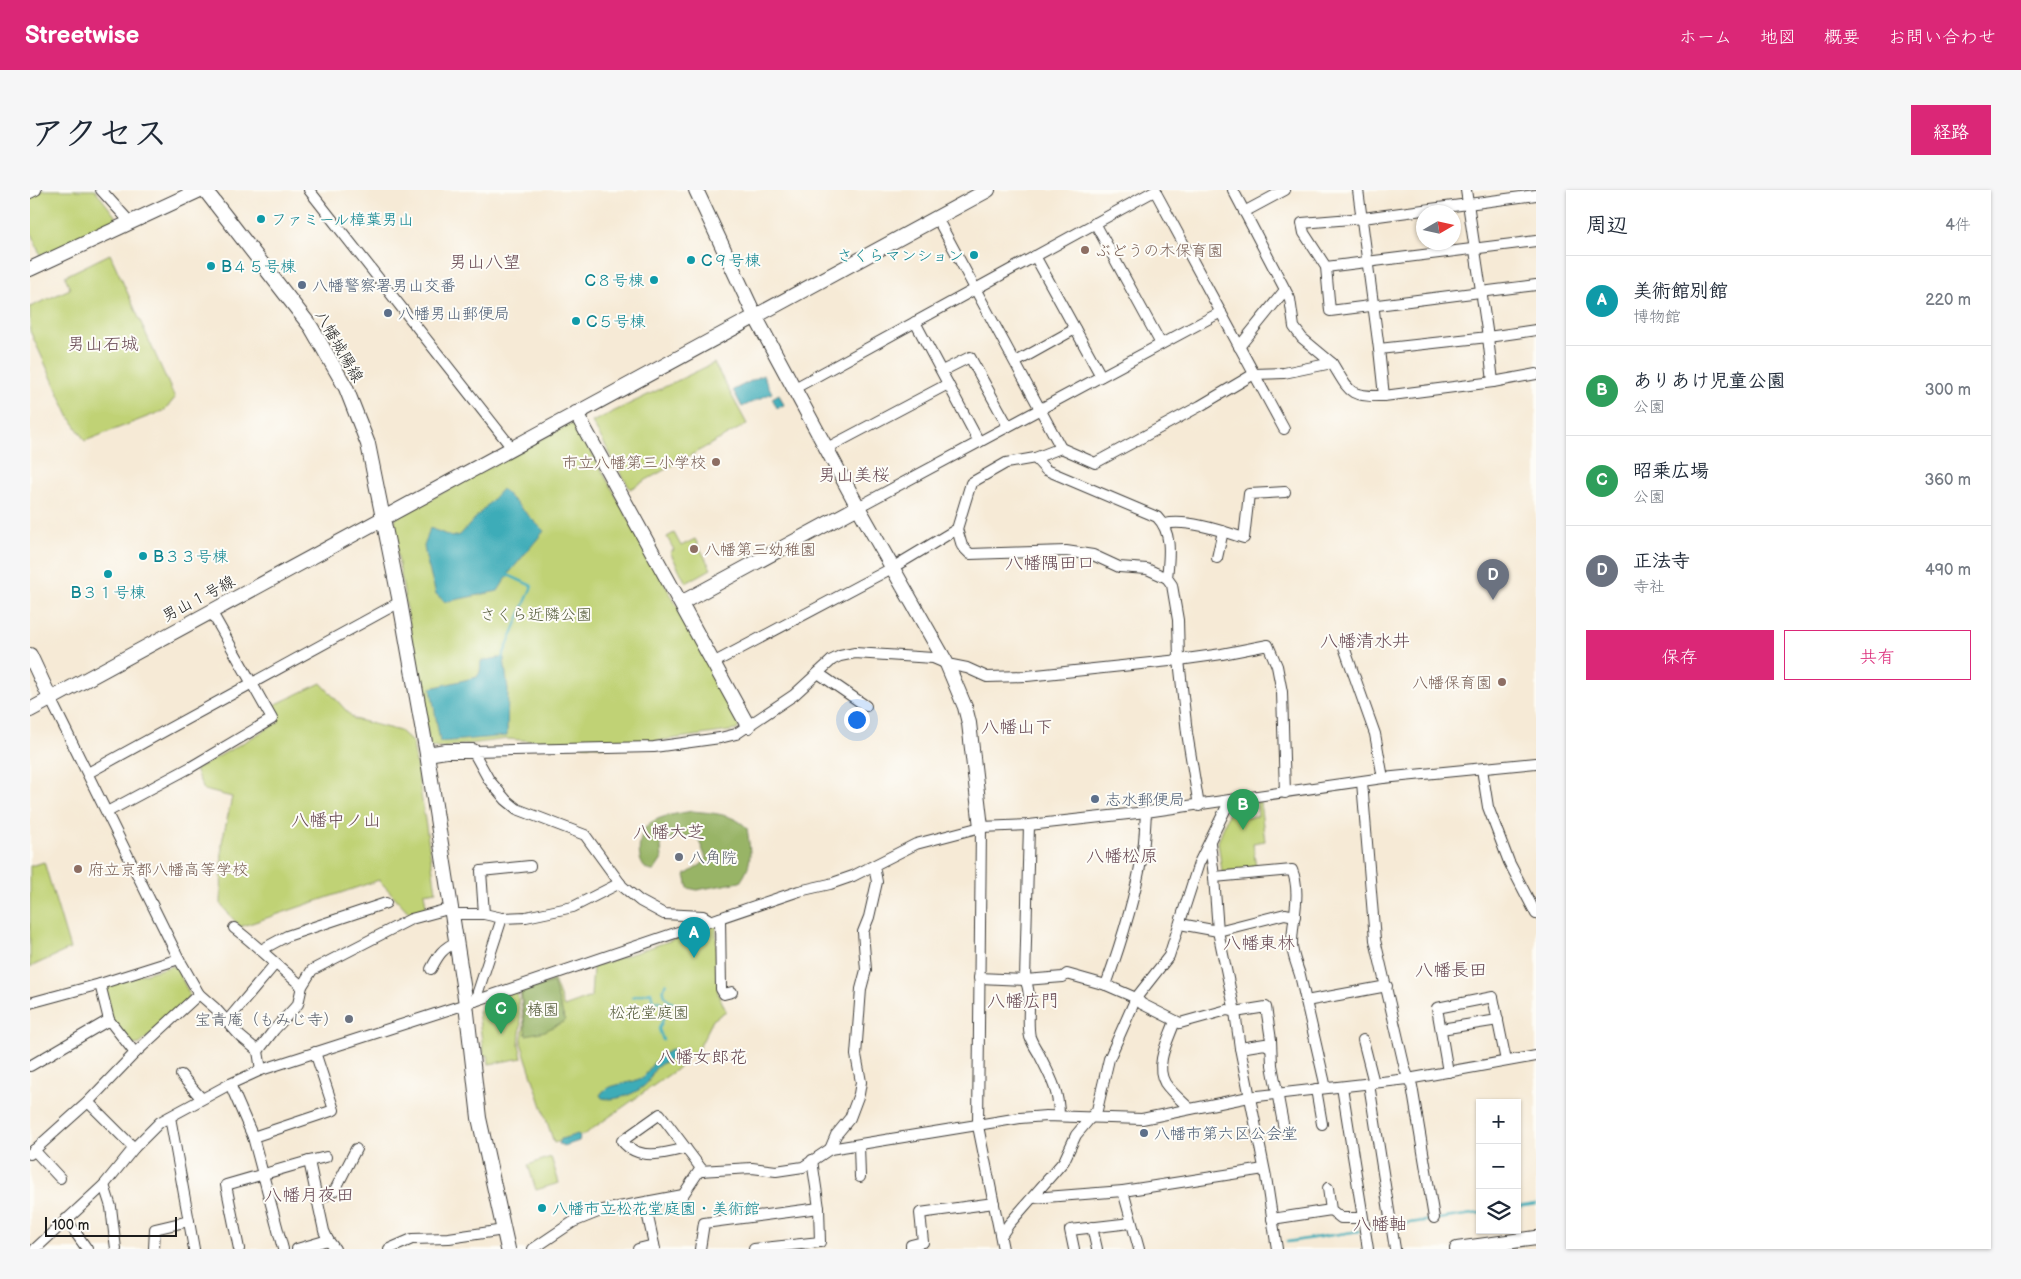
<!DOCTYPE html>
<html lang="ja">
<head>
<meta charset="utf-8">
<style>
  :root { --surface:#fff; --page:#f6f6f7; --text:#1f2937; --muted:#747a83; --line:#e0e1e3; --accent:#db2777 }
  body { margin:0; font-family:"Balsamiq Sans","Klee One",sans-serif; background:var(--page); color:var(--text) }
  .controls { position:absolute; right:15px; bottom:15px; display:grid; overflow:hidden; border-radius:0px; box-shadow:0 1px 4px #0004 }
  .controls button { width:45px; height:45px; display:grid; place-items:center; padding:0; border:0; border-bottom:1px solid var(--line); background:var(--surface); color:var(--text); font:25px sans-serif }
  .compass { position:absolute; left:1386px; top:15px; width:45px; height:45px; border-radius:50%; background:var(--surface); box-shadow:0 1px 4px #0004; rotate:81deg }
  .scale { position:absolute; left:15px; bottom:12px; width:132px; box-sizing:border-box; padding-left:5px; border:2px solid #1c1c1c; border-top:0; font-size:14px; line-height:18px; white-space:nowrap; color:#1c1c1c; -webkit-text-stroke:4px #fdfcf7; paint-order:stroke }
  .you { position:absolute; left:826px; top:529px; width:18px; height:18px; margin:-12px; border:4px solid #fff; border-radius:50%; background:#1a73e8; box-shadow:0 0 0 8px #1a73e833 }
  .badge { display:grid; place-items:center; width:32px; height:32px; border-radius:50%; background:var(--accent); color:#fff; font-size:16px; font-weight:700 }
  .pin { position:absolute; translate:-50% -41px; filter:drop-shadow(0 1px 2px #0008) }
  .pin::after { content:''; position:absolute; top:26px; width:18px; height:15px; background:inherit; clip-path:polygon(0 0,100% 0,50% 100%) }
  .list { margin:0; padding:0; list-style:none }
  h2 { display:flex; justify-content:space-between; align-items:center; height:65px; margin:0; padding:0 20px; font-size:21px }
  h2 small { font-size:16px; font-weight:400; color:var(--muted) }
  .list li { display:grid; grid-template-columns:32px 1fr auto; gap:15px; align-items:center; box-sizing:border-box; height:90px; padding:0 20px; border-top:1px solid var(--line) }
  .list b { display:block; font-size:19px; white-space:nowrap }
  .list p { margin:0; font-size:16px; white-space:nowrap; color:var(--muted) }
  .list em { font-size:16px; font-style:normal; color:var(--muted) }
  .actions { display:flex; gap:10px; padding:15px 20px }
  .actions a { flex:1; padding:11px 0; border:1px solid var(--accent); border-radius:0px; text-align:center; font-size:18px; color:var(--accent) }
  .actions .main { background:var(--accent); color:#fff }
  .icon { flex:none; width:28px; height:28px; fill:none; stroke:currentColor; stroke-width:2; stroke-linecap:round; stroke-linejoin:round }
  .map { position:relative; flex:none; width:1506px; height:1059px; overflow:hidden; border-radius:0px }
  header { display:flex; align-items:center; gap:30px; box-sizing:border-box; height:70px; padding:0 25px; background:var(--accent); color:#fff }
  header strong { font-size:24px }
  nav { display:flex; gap:28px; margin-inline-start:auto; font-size:18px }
  .intro { display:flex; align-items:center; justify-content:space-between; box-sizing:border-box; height:120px; padding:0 30px }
  h1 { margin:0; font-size:35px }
  .button { padding:12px 22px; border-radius:0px; background:var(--accent); color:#fff; font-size:18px; font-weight:700 }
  main { display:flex; gap:30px; padding:0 30px }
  aside { flex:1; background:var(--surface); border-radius:0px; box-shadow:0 1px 4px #0004 }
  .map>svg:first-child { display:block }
  .green { fill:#c0d275; stroke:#6e7748 }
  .forest { fill:#98b466; stroke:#5a6841 }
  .water { fill:#3cacb8; stroke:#2c646a }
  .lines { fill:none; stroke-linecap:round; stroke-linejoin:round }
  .stream { stroke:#3cacb8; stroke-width:2.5 }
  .street-casing { stroke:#3d3b38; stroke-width:12 }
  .secondary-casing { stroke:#3d3b38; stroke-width:16 }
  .street { stroke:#fff; stroke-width:10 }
  .secondary { stroke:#fff; stroke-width:14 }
  .culture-dot { fill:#0f9aa8; stroke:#fdfcf7; stroke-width:2 }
  .education-dot { fill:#8d6e63; stroke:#fdfcf7; stroke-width:2 }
  .service-dot { fill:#5c6f8a; stroke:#fdfcf7; stroke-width:2 }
  .worship-dot { fill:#6b7280; stroke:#fdfcf7; stroke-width:2 }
  .labels { text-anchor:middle; stroke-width:4; stroke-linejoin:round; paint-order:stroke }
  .culture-label { font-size:16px; fill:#0d838f; stroke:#fdfcf7; text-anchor:start }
  .education-label { font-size:16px; fill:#785e54; stroke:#fdfcf7; text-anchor:start }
  .service-label { font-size:16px; fill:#4e5e75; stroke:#fdfcf7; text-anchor:start }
  .street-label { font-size:16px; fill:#1c1c1c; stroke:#fdfcf7 }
  .park-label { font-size:16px; fill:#555c3b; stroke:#fdfcf7 }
  .worship-label { font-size:16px; fill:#5b616d; stroke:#fdfcf7; text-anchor:start }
  .neighbourhood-label { font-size:18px; fill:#684a54; stroke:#fdfcf7 }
</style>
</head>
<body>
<header>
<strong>Streetwise</strong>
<nav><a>ホーム</a><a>地図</a><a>概要</a><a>お問い合わせ</a></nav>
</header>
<div class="intro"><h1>アクセス</h1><a class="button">経路</a></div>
<main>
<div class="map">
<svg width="1506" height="1059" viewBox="0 0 1506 1059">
  <rect width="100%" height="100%" fill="#fdfcf7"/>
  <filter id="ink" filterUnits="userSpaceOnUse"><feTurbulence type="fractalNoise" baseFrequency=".02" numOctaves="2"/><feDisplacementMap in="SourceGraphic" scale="10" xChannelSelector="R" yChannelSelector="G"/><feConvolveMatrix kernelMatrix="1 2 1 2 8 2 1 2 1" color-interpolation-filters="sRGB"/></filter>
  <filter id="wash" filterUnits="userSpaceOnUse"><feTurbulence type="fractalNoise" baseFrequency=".0096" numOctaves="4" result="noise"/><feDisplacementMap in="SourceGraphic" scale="20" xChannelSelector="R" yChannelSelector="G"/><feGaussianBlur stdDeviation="1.12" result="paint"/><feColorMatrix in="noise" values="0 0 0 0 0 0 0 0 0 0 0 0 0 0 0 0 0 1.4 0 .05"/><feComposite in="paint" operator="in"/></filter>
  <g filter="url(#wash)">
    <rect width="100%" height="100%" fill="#f6ead6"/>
    <g class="green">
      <path d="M12 0H65L89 31 11 67 0 41V6Z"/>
      <path d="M80 64 145 208 135 220 55 251 39 226 0 141V117L40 99 35 86Z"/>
      <path d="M684 173 717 234 600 299 562 232Z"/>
      <path d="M539 234 547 236 711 531 707 540 584 557 477 549 409 558 400 557 363 338 366 328Z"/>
      <path d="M644 343 651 356 665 349 681 379 656 393 640 362 644 360 637 347Z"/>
      <path d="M291 493 324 529 370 541 383 553 406 701 394 703 397 721 382 726 349 690 210 737 191 715 192 652 202 607 174 600 165 580 249 532 240 517Z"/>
      <path d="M1226 612H1230L1235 651 1223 653 1226 679 1192 682 1188 652 1201 616 1207 615 1209 629 1228 626Z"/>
      <path d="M14 672 40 759 0 777V676Z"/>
      <path d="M686 735 688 803 696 821 683 830 669 858 647 879 555 944 524 953 491 853 494 835 490 801 524 790 534 817 561 807 563 777Z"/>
      <path d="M142 776 146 777 159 803 158 809 110 854 103 855 80 831 73 795Z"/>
      <path d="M487 800 491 834 489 854 492 868 459 874 458 865 454 866 448 822 453 813Z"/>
      <path d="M521 967 529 993 506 1000 498 975Z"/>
    </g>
    <g class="forest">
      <path d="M662 621C680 623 703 623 717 638 720 660 724 673 710 692L667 700 658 698 655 685 672 674 676 668 669 651 662 646 632 649 631 655 632 669 624 681C604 682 606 643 620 633 632 625 648 624 662 621Z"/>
      <path d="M523 792 535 831 515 841 496 845 491 802Z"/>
    </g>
    <g class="water">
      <path d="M733 185 742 203 712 217 703 200Z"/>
      <path d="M749 204 754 215 747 218 742 208Z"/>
      <path d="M472 299 514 341 480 382 468 401 415 412 406 404 396 368 394 356 400 338 422 347 430 345Z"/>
      <path d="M468 468H474L478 500 477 546 410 552 401 498 447 487 450 482 451 471Z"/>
      <path d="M643 859 646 860V866C640 870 631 873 626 878 622 882 621 888 618 892 609 903 585 912 572 908L570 905C577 893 598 895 609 889 617 886 617 881 622 875 625 870 637 861 643 859Z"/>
      <path d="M548 944 550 947 549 951 534 956 529 954 531 949Z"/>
    </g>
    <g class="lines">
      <g class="stream">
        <path d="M472 468 502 396 478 385"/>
        <path d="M636 793C631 801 635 810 643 813"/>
        <path d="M602 807 621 802 623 811H629C641 819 633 828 629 839L633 850"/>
        <path d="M1487 1017 1506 1014"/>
        <path d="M1408 1029 1450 1023"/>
        <path d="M1364 1035 1402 1030"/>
        <path d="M1338 1040 1356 1037"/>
        <path d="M1257 1052 1329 1041"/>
      </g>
    </g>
  </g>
  <g filter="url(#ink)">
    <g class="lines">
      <g class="street-casing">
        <g id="street">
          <path d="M71 0 100 32"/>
          <path d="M279 0 482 258"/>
          <path d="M1328 0 1349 159 1458 147 1463 192 1506 184"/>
          <path d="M1436 0 1458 147 1506 140"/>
          <path d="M1125 1 1254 239"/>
          <path d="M0 3 6 0"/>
          <path d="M1506 5 1333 28 1272 33 1274 43 1296 77 1300 121 1506 95"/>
          <path d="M1214 22 1255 0"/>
          <path d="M907 28 1031 258 1065 273 1170 216 1224 184 1254 183 1302 173 1272 148 1264 137 1260 109 1203 0"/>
          <path d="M1065 33 1131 154"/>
          <path d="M1005 66 1071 186"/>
          <path d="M1296 77 1506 51"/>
          <path d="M885 132 949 252"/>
          <path d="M1209 157 1255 100"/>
          <path d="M1349 159 1354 206 1463 192"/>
          <path d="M986 172 1045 139"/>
          <path d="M1302 173C1320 202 1318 207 1354 206"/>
          <path d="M912 181 940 167 978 236"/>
          <path d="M765 198 1126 0"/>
          <path d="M797 258 918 194"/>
          <path d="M1005 268 1016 280 1127 327C1143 343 1139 367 1137 388L1142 395 1148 430 1149 470 1157 543 1169 616"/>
          <path d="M828 317 1191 122"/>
          <path d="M1135 334C1157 329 1192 341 1214 348L1219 304 1255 302"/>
          <path d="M927 339 932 356 940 364 1036 361 1063 365 1089 377 1117 379 1137 388"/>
          <path d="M1187 368 1193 341"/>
          <path d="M1314 457 1345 544 1353 588"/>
          <path d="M683 473 862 378 927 339 941 293 976 273 1005 268 1031 258"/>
          <path d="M788 483 836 516"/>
          <path d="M20 508 149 769 169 804 185 818 210 846 228 861 231 880"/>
          <path d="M1452 579 1458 617 1479 672 1506 724"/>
          <path d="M58 583 370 412"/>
          <path d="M1332 592 1345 750 1375 879 1382 896 1404 1028"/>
          <path d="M77 622 161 577 242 529 181 421"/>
          <path d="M999 635 995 790C1003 804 996 830 1000 847 1002 853 1006 859 1009 864 1020 886 1029 900 1029 926"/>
          <path d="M951 637 948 936 973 1059"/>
          <path d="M1180 653 1184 687 1188 741 1205 822 1210 858 1236 987 1247 1059"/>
          <path d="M1184 687 1262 680C1272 704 1262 729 1262 754 1262 765 1267 775 1270 785L1296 898"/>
          <path d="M422 724H454L472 728 496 727 543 717 590 693"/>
          <path d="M454 724 451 681 500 676"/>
          <path d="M690 728 691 799 694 804 702 802"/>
          <path d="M682 731 673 726 634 724 610 711 592 696 555 645 487 619 476 610 459 590 443 561 624 557 690 548 706 544 764 505 802 470 810 466 825 463 903 468 917 474 937 478 957 487 997 486 1149 470 1192 464 1238 455 1247 476 1252 502 1255 603"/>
          <path d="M1150 734 1188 741 1255 724 1265 726"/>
          <path d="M204 738C228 756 248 777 272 796"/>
          <path d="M231 760 257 746 356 713"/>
          <path d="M401 779C408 766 412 758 427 752"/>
          <path d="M949 788 995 790 1033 787 1037 784 1076 795 1106 808 1112 814 1150 833 1197 820 1205 822 1236 817 1241 850 1242 875 1254 939"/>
          <path d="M70 794 79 830 105 863"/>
          <path d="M1076 795C1091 753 1105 709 1112 665 1115 651 1115 636 1116 622"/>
          <path d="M445 811 472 728"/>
          <path d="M1276 811 1357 796"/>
          <path d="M0 813 70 794 149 769"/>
          <path d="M197 831 245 774"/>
          <path d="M1145 831C1139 849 1124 874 1135 893 1141 902 1152 911 1160 919"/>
          <path d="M1411 839 1468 830"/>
          <path d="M1333 850 1344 893"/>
          <path d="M1210 858 1235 854 1240 857"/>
          <path d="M228 861 244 840 268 814 272 796 282 780 381 729 422 718"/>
          <path d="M0 876 79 830"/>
          <path d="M1418 882 1407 818 1463 807 1476 871"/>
          <path d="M151 885 171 908"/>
          <path d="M200 894 223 947"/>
          <path d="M1339 894 1365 1059"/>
          <path d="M1312 897 1338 1059"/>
          <path d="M1286 899 1292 934"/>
          <path d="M58 912 104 958"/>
          <path d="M140 927 164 1059"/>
          <path d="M829 955 830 987"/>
          <path d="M656 958C634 964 608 971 592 951L630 924 673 981"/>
          <path d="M800 959 806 945 820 928 829 904 831 892 826 865 831 799 836 780 833 742 839 727 847 692 844 676"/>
          <path d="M4 960 30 988"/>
          <path d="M0 964 58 912 105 863 169 804"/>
          <path d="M279 971 296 967"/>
          <path d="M74 995 81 1017 86 1059"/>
          <path d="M1298 998 1301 1020 1311 1028H1332"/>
          <path d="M1003 1008 1093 1001"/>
          <path d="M287 1011 305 1000 326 959"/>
          <path d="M615 1013 625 1059"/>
          <path d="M36 1029 57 1059"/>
          <path d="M1242 1029 1301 1020"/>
          <path d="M1062 1037 1067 1059"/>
          <path d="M971 1046 979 1034 1034 971 1046 945 1067 920 1079 869 1106 808 1139 766 1169 673 1200 610"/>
          <path d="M5 1059 74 995 104 958 130 932 200 894 231 880 436 814 769 701 800 694 823 686 886 654 951 637 999 635 1116 622 1353 588 1506 573"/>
          <path d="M124 1059 125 1039 159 1031"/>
          <path d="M209 1059 196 995 279 971 294 1041 298 1050"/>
          <path d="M253 1059 223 947 304 920 285 862"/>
          <path d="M267 1059 298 1050 305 1059"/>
          <path d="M359 1059 382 1049 419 1048 474 1040"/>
          <path d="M503 1059 543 1032 573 1020 653 1005 669 981 722 978 746 981 773 977 800 959 990 928 1016 926 1112 929 1219 907 1378 889 1506 866"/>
          <path d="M608 1059 624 1055"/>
          <path d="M670 1059 674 1033 789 1018"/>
          <path d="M724 1059 790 1052 789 1018 782 970"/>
          <path d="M881 1059V1055L893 1052 890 1023 964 1013"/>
          <path d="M1044 1059 1040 1040 1101 1033"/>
          <path d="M1109 1059 1093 1001 1234 979"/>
        </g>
      </g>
      <g class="secondary-casing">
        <g id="secondary">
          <path d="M175 0 281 137 316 198 338 254 370 412 397 564 436 814 449 928 478 1059"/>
          <path d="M666 0 725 126 828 317 917 474 935 517 939 533 951 637"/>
          <path d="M0 79 170 0"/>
          <path d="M546 223 718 536"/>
          <path d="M651 413 828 317"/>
          <path d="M0 465 20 508"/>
          <path d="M0 520 958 0"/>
          <path d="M397 564 416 561H443"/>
          <path d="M1427 1059 1506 1048"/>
        </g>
      </g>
      <use href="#street" class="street"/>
      <use href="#secondary" class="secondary"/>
    </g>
  </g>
  <g class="culture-dot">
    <circle cx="231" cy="29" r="5"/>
    <circle cx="944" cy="65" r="5"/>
    <circle cx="661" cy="70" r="5"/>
    <circle cx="181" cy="76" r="5"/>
    <circle cx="624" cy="90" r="5"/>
    <circle cx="546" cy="131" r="5"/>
    <circle cx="113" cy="366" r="5"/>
    <circle cx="78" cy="384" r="5"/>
    <circle cx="512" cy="1018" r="5"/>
  </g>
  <g class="education-dot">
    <circle cx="1055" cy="60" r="5"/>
    <circle cx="686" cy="272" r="5"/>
    <circle cx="664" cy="359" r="5"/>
    <circle cx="1472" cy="492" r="5"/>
    <circle cx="48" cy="679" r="5"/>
  </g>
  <g class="service-dot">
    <circle cx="272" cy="95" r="5"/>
    <circle cx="358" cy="123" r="5"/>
    <circle cx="1065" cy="609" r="5"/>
    <circle cx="1114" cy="943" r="5"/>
  </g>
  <g class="worship-dot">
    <circle cx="649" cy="667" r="5"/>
    <circle cx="319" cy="829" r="5"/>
  </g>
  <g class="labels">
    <g class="culture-label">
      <text x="241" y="35">ファミール樟葉男山</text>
      <text x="934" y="71" text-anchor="end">さくらマンション</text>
      <text x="671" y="76">C９号棟</text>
      <text x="191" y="82">B４５号棟</text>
      <text x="614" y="96" text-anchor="end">C８号棟</text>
      <text x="556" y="137">C５号棟</text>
      <text x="123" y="372">B３３号棟</text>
      <text x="78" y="408" text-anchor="middle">B３１号棟</text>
      <text x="522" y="1024">八幡市立松花堂庭園・美術館</text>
    </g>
    <g class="education-label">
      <text x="1065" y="66">ぶどうの木保育園</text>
      <text x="676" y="278" text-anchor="end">市立八幡第三小学校</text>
      <text x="674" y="365">八幡第三幼稚園</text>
      <text x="1462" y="498" text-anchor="end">八幡保育園</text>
      <text x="58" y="685">府立京都八幡高等学校</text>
    </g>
    <g class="service-label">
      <text x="282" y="101">八幡警察署男山交番</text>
      <text x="368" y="129">八幡男山郵便局</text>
      <text x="1075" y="615">志水郵便局</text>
      <text x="1124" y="949">八幡市第六区公会堂</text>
    </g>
    <g class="street-label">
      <text transform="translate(310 156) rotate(60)" y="6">八幡城陽線</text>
      <text transform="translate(168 408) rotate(-28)" y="6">男山１号線</text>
    </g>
    <g class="park-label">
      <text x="506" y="430">さくら近隣公園</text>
      <text x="513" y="825">椿園</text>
      <text x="619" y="828">松花堂庭園</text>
    </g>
    <g class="worship-label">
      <text x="659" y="673">八角院</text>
      <text x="309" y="835" text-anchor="end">宝青庵（もみじ寺）</text>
    </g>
    <g class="neighbourhood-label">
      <text x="455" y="78">男山八望</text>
      <text x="73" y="160">男山石城</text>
      <text x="824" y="291">男山美桜</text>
      <text x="1020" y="379">八幡隅田口</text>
      <text x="1335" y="457">八幡清水井</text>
      <text x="987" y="543">八幡山下</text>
      <text x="306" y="636">八幡中ノ山</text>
      <text x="639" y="648">八幡大芝</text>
      <text x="1092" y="672">八幡松原</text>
      <text x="1229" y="759">八幡東林</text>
      <text x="1421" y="786">八幡長田</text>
      <text x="993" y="817">八幡広門</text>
      <text x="672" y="873">八幡女郎花</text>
      <text x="279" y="1011">八幡月夜田</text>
      <text x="1350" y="1040">八幡軸</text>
    </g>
  </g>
</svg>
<div class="controls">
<button>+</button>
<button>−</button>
<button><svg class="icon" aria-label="layers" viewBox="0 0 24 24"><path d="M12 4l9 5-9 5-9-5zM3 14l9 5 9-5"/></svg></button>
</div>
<svg class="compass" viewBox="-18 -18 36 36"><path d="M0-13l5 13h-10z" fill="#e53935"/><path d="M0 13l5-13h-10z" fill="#747a83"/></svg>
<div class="scale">100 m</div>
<div class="you"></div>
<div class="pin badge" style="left:664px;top:768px;background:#0f9aa8">A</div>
<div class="pin badge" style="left:1213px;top:640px;background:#2e9e5b">B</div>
<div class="pin badge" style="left:471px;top:844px;background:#2e9e5b">C</div>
<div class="pin badge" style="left:1463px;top:410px;background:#6b7280">D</div>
</div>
<aside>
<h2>周辺<small>4件</small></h2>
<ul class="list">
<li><span class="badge" style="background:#0f9aa8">A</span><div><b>美術館別館</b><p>博物館</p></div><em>220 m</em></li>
<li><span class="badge" style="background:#2e9e5b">B</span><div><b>ありあけ児童公園</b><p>公園</p></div><em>300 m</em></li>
<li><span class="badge" style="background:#2e9e5b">C</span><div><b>昭乗広場</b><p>公園</p></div><em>360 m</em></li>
<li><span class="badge" style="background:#6b7280">D</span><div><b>正法寺</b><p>寺社</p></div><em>490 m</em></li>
</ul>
<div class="actions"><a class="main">保存</a><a>共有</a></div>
</aside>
</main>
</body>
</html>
